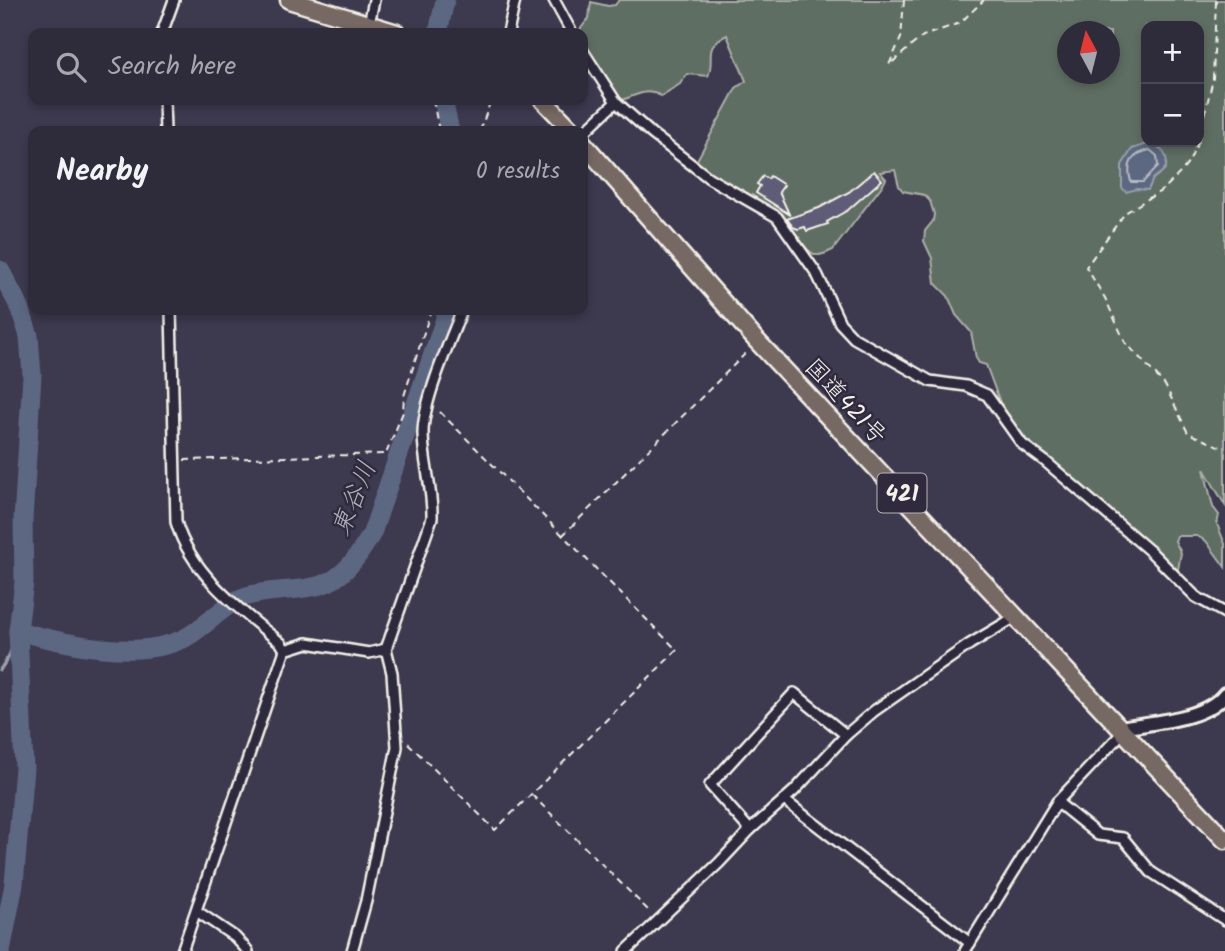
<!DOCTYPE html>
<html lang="en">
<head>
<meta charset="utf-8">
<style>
  :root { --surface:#2e2b3b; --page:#3a3746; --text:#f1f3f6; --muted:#a7a7af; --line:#494755 }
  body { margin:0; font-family:Kalam,"Klee One",sans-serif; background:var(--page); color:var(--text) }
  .controls { position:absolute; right:21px; top:21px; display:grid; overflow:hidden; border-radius:14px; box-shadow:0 4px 10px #0003 }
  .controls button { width:63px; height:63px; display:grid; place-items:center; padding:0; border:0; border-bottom:2px solid var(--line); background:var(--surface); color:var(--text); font:35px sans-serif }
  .compass { position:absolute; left:1057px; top:21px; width:63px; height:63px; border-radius:50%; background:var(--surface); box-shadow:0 4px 10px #0003; rotate:353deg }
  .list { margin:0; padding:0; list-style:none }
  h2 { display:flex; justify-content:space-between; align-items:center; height:91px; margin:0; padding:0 28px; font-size:30px }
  h2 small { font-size:23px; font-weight:400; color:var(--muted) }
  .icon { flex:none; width:38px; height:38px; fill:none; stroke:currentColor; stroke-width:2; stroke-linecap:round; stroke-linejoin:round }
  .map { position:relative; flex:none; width:1225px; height:951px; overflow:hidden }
  .search { position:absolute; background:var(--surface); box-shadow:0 4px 10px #0003; left:28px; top:28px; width:560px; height:77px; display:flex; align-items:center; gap:18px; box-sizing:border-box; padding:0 24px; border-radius:14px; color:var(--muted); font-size:26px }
  .panel { position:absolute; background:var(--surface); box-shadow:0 4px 10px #0003; left:28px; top:126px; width:560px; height:189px; border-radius:14px }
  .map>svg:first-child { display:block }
  .green { fill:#5f6e64; stroke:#aab0a6; stroke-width:2; fill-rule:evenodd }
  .water { fill:#5c6882; stroke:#999fab; stroke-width:2 }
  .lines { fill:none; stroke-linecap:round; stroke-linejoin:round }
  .shore { stroke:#b7babf; stroke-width:2 }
  .stream { stroke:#999fab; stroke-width:3.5 }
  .river { stroke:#5c6882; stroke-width:19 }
  .building { fill:#5e5b78; stroke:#f4f1e8; stroke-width:2 }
  .minor-casing { stroke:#f4f1e8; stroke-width:14 }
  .tertiary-casing { stroke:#f4f1e8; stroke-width:18 }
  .trunk-casing { stroke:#f4f1e8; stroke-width:21 }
  .path { stroke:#f4f1e8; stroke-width:2; stroke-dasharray:7 5; stroke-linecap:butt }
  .minor { stroke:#2f2a3d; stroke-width:9 }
  .tertiary { stroke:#2f2a3d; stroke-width:12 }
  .trunk { stroke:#766964; stroke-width:16 }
  .labels { text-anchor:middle; stroke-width:5; stroke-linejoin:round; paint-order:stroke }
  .shield { fill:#2f2a3d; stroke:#b9b5b5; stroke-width:2 }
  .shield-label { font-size:23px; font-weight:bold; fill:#f4f1e8 }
  .street-label { font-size:24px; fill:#f4f1e8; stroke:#2f2a3d }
  .water-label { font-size:26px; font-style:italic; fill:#b0b3ba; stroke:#2f2a3d }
</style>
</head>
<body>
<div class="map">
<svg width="1225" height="951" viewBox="0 0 1225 951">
  <rect width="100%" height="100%" fill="#3d394f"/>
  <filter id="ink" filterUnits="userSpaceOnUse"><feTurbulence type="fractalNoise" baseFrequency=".0143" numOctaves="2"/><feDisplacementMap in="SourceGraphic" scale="14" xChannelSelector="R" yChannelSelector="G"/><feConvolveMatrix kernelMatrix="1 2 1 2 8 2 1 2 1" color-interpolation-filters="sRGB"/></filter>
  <g filter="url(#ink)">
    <path class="green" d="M619 0H1225V505L1204 469 1213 507 1219 515 1217 524 1225 544V567L1206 541 1197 536H1177L1175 541 1181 553 1177 575 1025 443 996 401 999 400 986 365 979 363 976 358 971 332 956 315 948 296 935 283 932 258 924 241 925 231 933 221 934 214 930 201 924 195 903 191 899 186 895 170 880 172 886 179 884 183 833 250C828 252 821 256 816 255 809 253 792 234 787 228L702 170 697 160 736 88 746 81 727 35C701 48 716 58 708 76L687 74 680 84 661 96C645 87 634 97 619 101 606 82 583 56 583 33L578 32 589 18 591 2 608 6 615 5ZM1146 26H1199V142H1146ZM1068 32H1110V74H1068Z"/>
    <path class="water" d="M1150 143C1160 146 1169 155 1166 166 1165 172 1157 175 1153 179 1151 183 1150 186 1148 190L1137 189 1126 192 1122 188V165L1132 149Z"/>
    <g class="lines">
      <path class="shore" d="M1150 150 1157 156 1158 166 1143 182H1131C1126 164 1131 154 1150 150Z"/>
      <path class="stream" d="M0 670 9 656 18 631"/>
      <g class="river">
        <path d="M438 33 445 0"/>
        <path d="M443 100 450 131"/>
        <path d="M0 270 20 308 29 336 32 375 23 520 24 582 18 631 24 768 14 884 1 951"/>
        <path d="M18 631C66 644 139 661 185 638 206 627 226 602 247 596 271 589 297 592 321 585 343 579 361 553 372 533L448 310"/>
      </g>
    </g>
    <g class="building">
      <path d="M874 171 882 180 848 210 827 222 828 224 807 231 805 227 798 229 793 227 787 219 819 208 849 192Z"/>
      <path d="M763 176 768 179 770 176 784 185 779 192 789 214 756 193 760 186 757 184Z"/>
    </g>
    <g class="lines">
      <g class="minor-casing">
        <g id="minor">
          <path d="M554 0 572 33"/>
          <path d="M369 24 374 0"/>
          <path d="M162 33 174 0"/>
          <path d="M508 33 515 0"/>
          <path d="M583 51 616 102 652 134 709 178 777 217 817 274 840 323 854 338 930 381 966 386 987 395 1022 444 1046 462 1151 552 1196 597 1225 613"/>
          <path d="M164 100 165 131"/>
          <path d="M583 133 616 102"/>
          <path d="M171 310 176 522C191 574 240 610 281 643L285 650"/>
          <path d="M285 650 307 643 369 653 386 649"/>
          <path d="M784 800 970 943"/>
          <path d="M1057 802 1098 835 1123 838 1151 872 1225 920"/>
          <path d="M750 830 710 785 794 693 846 735"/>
          <path d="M198 912 235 937 248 951"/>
          <path d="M182 951 285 650"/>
          <path d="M352 951 366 901 397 747 392 673 386 649 432 518C433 489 423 462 423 433 423 401 450 341 462 310"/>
          <path d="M626 951 719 863 750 830 794 791 846 735 874 711 970 644 1017 616"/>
          <path d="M965 951 1057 802 1124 731"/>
        </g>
      </g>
      <g class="tertiary-casing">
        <path id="tertiary" d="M1121 728C1153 722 1205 720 1225 694"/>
      </g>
      <g class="trunk-casing">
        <g id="trunk">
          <path d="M289 0 397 33"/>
          <path d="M543 100 573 131"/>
          <path d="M583 143 757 341 1225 840"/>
        </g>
      </g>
      <g class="path">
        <path d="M904 0 901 38 889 65 923 36 960 23 984 0"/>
        <path d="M433 100 439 131"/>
        <path d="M480 131 491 100"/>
        <path d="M1199 138 1213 79 1216 0"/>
        <path d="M1198 142 1189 162 1182 171 1164 189 1125 213 1086 267 1105 298 1125 342 1165 385 1188 433 1225 449"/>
        <path d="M184 460 386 454 403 412 404 396 431 310"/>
        <path d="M562 536 747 352"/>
        <path d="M408 743 495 830 677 650 437 409"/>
        <path d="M532 795 650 912"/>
      </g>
      <use href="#minor" class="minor"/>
      <use href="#tertiary" class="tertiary"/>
      <use href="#trunk" class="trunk"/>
    </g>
  </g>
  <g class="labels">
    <rect class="shield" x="877.5" y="473.5" width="49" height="39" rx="5"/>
    <g class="shield-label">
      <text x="902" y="501">421</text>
    </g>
    <g class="street-label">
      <text transform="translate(846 401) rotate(47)" y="8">国道421号</text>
    </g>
    <g class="water-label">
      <text transform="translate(353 498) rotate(-68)" y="9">東谷川</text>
    </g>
  </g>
</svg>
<div class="controls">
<button>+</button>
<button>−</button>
</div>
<svg class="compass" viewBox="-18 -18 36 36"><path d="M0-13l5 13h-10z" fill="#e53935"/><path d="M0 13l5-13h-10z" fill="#a7a7af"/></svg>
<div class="search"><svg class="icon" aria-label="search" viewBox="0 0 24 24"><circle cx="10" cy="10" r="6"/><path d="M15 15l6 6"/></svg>Search here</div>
<section class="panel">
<h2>Nearby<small>0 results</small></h2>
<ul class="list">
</ul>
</section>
</div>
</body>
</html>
